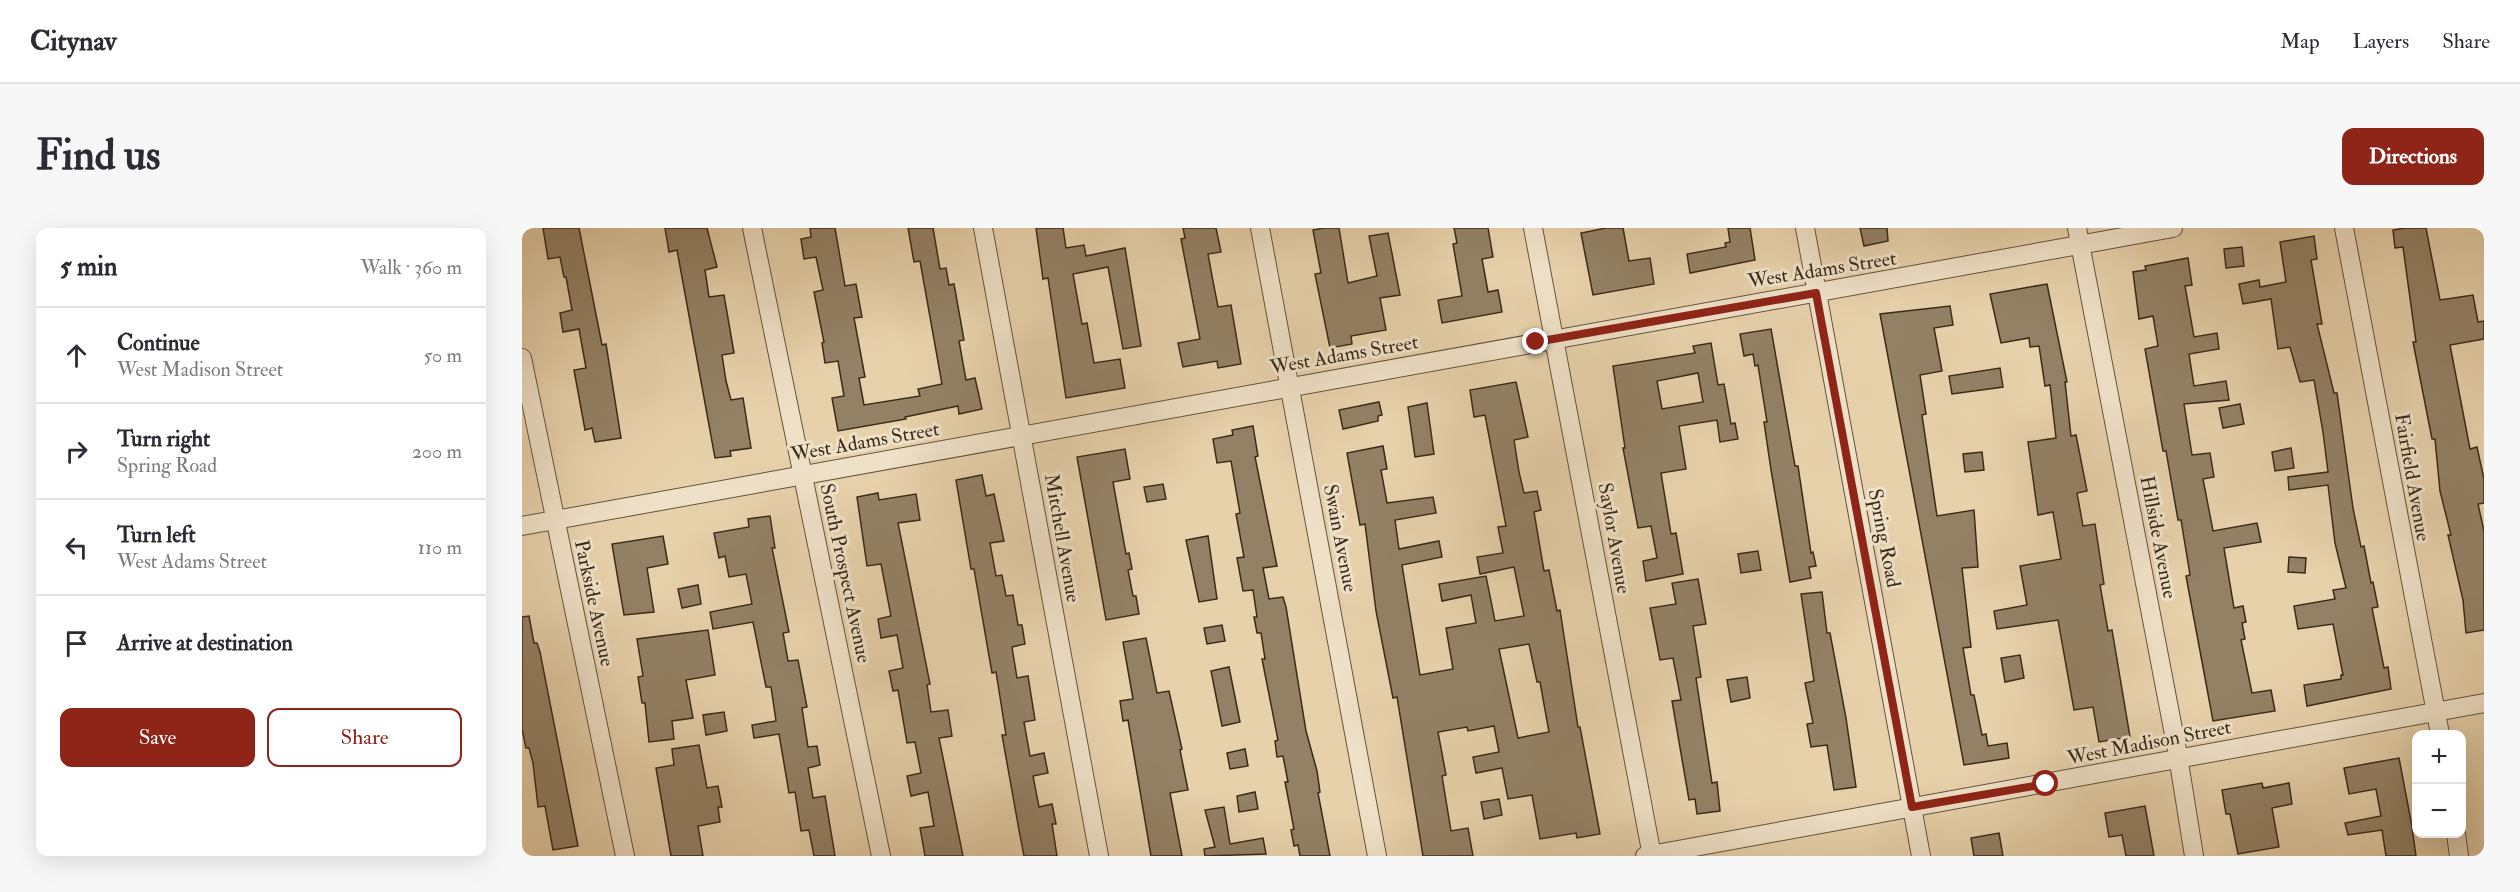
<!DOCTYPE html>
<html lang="en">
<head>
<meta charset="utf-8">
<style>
  :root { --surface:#fff; --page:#f7f7f7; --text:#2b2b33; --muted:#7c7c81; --line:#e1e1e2; --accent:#8f2418 }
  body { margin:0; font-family:"IM FELL Double Pica",serif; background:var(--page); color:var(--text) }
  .controls { position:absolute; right:18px; bottom:18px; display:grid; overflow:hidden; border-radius:12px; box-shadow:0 6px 24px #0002 }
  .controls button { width:54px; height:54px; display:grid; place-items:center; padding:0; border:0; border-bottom:2px solid var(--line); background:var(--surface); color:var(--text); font:30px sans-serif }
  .stop { position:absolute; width:18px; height:18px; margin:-14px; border:4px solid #8f2418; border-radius:50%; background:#fff }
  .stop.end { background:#8f2418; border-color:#fff; box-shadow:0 2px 6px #0008 }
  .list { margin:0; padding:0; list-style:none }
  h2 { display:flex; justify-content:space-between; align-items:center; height:78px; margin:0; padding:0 24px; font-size:26px }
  h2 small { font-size:20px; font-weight:400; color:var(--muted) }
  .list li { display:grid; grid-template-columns:39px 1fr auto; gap:18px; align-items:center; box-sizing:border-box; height:96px; padding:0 24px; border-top:2px solid var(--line) }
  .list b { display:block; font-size:22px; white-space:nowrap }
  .list p { margin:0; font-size:20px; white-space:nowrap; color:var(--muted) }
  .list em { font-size:20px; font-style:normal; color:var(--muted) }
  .actions { display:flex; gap:12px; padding:18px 24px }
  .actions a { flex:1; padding:14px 0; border:2px solid var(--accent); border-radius:12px; text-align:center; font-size:21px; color:var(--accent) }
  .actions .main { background:var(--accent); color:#fff }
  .icon { flex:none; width:33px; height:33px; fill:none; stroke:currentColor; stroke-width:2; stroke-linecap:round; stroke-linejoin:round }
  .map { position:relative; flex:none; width:1962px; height:628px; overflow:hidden; border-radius:12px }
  header { display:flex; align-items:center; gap:36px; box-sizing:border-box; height:84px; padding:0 30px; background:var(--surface); border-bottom:2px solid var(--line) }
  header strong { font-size:28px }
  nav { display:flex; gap:33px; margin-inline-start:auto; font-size:21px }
  .intro { display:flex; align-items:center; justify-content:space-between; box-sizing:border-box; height:144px; padding:0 36px }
  h1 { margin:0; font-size:42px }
  .button { padding:15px 27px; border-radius:12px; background:var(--accent); color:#fff; font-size:21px; font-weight:700 }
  main { display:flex; gap:36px; padding:0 36px }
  aside { flex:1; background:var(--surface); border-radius:12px; box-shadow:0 6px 24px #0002 }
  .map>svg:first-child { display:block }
  .building { fill:#938165; stroke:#392b1a; stroke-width:1.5; fill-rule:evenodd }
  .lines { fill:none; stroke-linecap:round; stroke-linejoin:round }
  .minor-casing { stroke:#64543e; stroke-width:20 }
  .minor { stroke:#efe1c8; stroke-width:18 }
  .route { stroke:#8f2418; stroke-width:8 }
  .labels { text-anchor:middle; stroke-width:6; stroke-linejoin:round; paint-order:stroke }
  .street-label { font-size:20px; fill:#392b1a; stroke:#efe1c8 }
</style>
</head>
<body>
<header>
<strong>Citynav</strong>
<nav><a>Map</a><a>Layers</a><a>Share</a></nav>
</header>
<div class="intro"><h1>Find us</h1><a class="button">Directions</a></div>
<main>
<aside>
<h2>5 min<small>Walk · 360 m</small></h2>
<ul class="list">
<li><svg class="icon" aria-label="ahead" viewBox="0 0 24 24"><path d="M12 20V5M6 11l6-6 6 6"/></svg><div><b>Continue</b><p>West Madison Street</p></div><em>50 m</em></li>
<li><svg class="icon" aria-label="right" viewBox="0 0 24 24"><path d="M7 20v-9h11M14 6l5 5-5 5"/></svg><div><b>Turn right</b><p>Spring Road</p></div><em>200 m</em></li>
<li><svg class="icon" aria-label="left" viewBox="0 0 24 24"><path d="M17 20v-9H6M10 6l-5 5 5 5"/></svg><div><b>Turn left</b><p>West Adams Street</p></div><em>110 m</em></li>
<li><svg class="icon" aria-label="arrive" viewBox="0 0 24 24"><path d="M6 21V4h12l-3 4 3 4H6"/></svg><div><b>Arrive at destination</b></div></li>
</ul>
<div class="actions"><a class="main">Save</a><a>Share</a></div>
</aside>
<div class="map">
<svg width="1962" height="628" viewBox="0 0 1962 628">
  <rect width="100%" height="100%" fill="#e7d1ab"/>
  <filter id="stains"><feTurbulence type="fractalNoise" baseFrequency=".00333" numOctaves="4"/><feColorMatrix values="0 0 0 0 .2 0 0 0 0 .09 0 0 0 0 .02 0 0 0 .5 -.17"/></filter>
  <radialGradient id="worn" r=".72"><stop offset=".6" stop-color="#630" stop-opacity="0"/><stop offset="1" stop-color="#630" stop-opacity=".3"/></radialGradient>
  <g class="building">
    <path d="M21 0H57L80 117 84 116 99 210 73 214 70 200 63 202 52 142 64 140 57 101 41 104 38 85 50 82 44 49H42L38 29 26 31Z"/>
    <path d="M143 0H185L195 39 183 42 187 69 202 67 212 125 200 127 204 153 209 172 221 170 229 220 208 223 209 228 193 230 155 22 147 24Z"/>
    <path d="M288 0H313L323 58 334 56 340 89 332 90 343 149 337 150 342 177 398 168 396 161 420 156 398 33 392 34 386 0H411L418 41 424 40 427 57 432 56 442 112 437 113 444 152 453 150 460 181 437 186 436 178 383 189 384 191 316 203 310 170 322 168 316 133 303 135 300 115 302 114 292 64 301 62 294 29 282 31 279 11 289 9Z"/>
    <path d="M514 0H541L544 20 562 17 564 28 603 20 619 118 601 121 586 39 551 46 560 96 565 95 572 135 598 131 603 160 544 170 526 50 521 51Z"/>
    <path d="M661 0H694L699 24 686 26 690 48 696 79 709 77 719 136 696 140 695 133 661 139 656 115 678 111 659 11 663 10Z"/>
    <path d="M802 0H817L826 55 855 48 847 8 866 5 878 67 858 70 864 102 829 108 830 116 808 120 793 46 799 45 791 2Z"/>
    <path d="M932 0H966L971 29 960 31 966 64 976 62 980 84 920 95 916 72 940 68 931 16 935 15Z"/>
    <path d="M1084 0H1101L1107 33 1128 30 1132 56 1071 67 1059 5Z"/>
    <path d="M1206 0H1228L1233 32 1168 45 1165 26 1204 19 1203 15 1208 14Z"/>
    <path d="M1338 0H1365L1366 13 1342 18Z"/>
    <path d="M1883 0H1904L1918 72 1951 67 1956 94 1962 93V111L1928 117 1948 221 1955 219 1962 251V275L1956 276 1962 303V402L1944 405 1941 372 1926 307H1929L1918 263 1913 211H1910L1891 114H1894L1881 19 1873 20 1871 2Z"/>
    <path d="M1792 8 1795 31 1789 32 1800 96H1795L1812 165H1815L1831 280 1839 319 1842 318 1849 355 1851 354 1856 379 1850 380 1862 440 1866 439 1869 461 1785 478 1782 457 1819 451V447H1821L1811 396 1776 401 1772 378 1813 371 1811 362 1824 360 1813 315 1806 257 1767 262 1766 249 1806 244 1801 204 1792 152 1778 154 1768 119 1756 121 1749 71 1721 76 1717 56 1737 52 1738 59 1764 54 1758 14Z"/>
    <path d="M1720 19 1722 38 1704 40 1702 21Z"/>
    <path d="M1666 30 1670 57 1663 58 1672 109 1695 105 1697 121 1667 126 1672 158 1704 153 1707 172 1662 176 1670 227 1688 225 1692 249 1681 251 1691 303 1735 295 1739 314 1702 320 1712 380 1721 378 1724 394 1720 395 1723 411 1719 412 1730 465 1749 462 1753 483 1691 493 1664 348 1668 347 1659 292H1656L1644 223H1641L1623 121 1636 118 1631 88 1617 91 1611 44 1624 42 1623 38Z"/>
    <path d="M1525 56 1545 154H1543L1549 208 1554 207 1565 263 1555 265 1561 298 1573 296 1582 356 1578 357 1586 403 1590 402 1608 509 1577 514 1571 479 1552 482 1536 392 1475 401 1472 383 1505 377 1498 338 1539 331 1531 284 1516 287 1506 214 1534 210 1528 157 1523 158 1517 118 1508 119 1507 110 1479 115 1468 66Z"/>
    <path d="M1428 78 1431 97 1412 100 1420 143 1398 147 1404 186 1400 187 1415 288 1452 282 1456 339 1440 340 1449 419 1441 420 1449 467H1452L1460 507 1464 506 1466 518 1485 515 1487 530 1442 537 1358 86Z"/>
    <path d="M1249 101 1273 238H1276L1289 325 1291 324 1294 338 1287 339 1289 350 1268 354 1249 242 1242 194H1245L1236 137 1233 138 1231 126 1222 128 1218 106Z"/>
    <path d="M1189 115 1196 157 1202 156 1209 196 1213 195 1216 211 1198 214 1195 192 1157 198 1164 241 1139 245 1149 306 1154 305 1161 346 1124 353 1121 333 1135 330 1129 298 1116 300 1101 220H1103L1091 138 1173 125 1171 118ZM1176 145 1181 174 1140 181 1135 153Z"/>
    <path d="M1478 140 1481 159 1430 166 1427 148Z"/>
    <path d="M994 154 1006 209 992 212 997 244 1002 265 1015 263 1019 282 1012 284 1022 343 1027 342 1035 383 1038 382 1056 499H1058L1078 606 1055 610 1054 605 1018 611 1010 567 986 571 980 540 954 545 951 529 977 524 972 498 946 503 945 499 916 504 924 547 920 548 929 603 946 600 951 628H901L875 469 871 470 854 383 843 296 838 297 825 225 861 218 865 241 859 242 865 275 911 269 914 285 873 292 877 321 917 313 920 329 880 337 898 447 931 441 924 400 954 395 949 367 920 373 917 356 964 348 973 393 1002 388 992 339 958 346 955 329 981 325 976 299 984 298 963 187 952 189 948 162ZM1007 416 1015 454H1018L1027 504 996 510 977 421Z"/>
    <path d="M857 174 860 187 856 188V193L821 201 817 182Z"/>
    <path d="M905 175 912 226 893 229 886 179Z"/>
    <path d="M1718 176 1722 196 1701 200 1697 180Z"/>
    <path d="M731 198 736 228 733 229 755 338 741 340 747 371 761 369 764 379 784 503 795 543 798 564 796 565 808 628H778L776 617 772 618 769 602 772 601 763 554H766L761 528 755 529 753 513 756 512 740 431H743L739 405H735L732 389H735L731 362 721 363 715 330 722 329 714 286 718 285 709 233 695 235 691 211 711 207 710 202Z"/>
    <path d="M1769 220 1772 240 1753 243 1750 224Z"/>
    <path d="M603 221 608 251 591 254 604 326 607 325 610 341 606 342 611 368H614L617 386 584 392 555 229Z"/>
    <path d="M1460 224 1462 242 1443 244 1441 226Z"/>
    <path d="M460 247 464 268 472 266 482 313 468 315 474 348 480 347 484 368 491 367 496 397H500L503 416 490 419 495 450 506 448 513 492 502 494 508 528 522 525 526 545 511 548 517 579 530 576 534 596H530L535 628H502L497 602 480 507H484L474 444 470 445 452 341H449L434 252Z"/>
    <path d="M641 256 644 271 625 274 622 259Z"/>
    <path d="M356 265 357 272 394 266 398 292 376 295 408 456 405 457 409 484 426 482 430 508 417 510 441 628H403L398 600 412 598 406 564 389 568 385 548 399 545 393 514 385 515 376 462 371 463 367 443 381 440 375 407 359 410 356 391 369 388 359 336 345 338 335 269Z"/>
    <path d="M248 288 253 320H250L267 404 261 405 266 433 276 432 285 479 280 480 286 519 295 518 298 537 286 540 291 570 303 568 313 628H292L287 602 279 603 273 564 267 565 257 506 232 510 230 497 254 493 249 459H244L231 394 191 401 188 384 230 376 224 346 207 349 203 328 197 330 192 305 227 299 226 291Z"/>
    <path d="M141 308 146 336 125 340 132 384 102 387 90 316Z"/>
    <path d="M686 308 695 371 677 374 664 312Z"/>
    <path d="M1236 323 1239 342 1219 345 1216 326Z"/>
    <path d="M1767 329 1784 330 1783 345 1766 344Z"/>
    <path d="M1176 351 1184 396 1171 398 1179 449 1174 450 1190 555 1195 554 1198 583 1175 586 1173 571 1167 572 1150 473 1159 472 1151 430 1138 432 1128 380 1154 376 1150 355Z"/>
    <path d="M176 357 179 376 160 380 156 361Z"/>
    <path d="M1300 364 1305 405H1308L1324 490 1334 559 1312 562 1305 517 1289 519 1285 496 1291 495 1283 455 1292 453 1279 366Z"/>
    <path d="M7 388 12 415H15L18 424 56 618 31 622 23 578 16 579 11 535 7 520H4L0 501V389Z"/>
    <path d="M700 397 703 413 685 416 682 400Z"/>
    <path d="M186 402 193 447 164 452 171 490 150 493 152 511 127 514 123 475H120L116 449 121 448 115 411Z"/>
    <path d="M624 410 635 465 647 463 660 521 658 522 666 562 648 565 660 628H629L606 492 601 493 598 473 611 471 601 414Z"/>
    <path d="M1498 427 1502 450 1483 454 1479 430Z"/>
    <path d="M707 439 718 494 700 498 689 443Z"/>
    <path d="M1225 449 1228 470 1209 474 1205 452Z"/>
    <path d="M202 484 205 503 184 507 181 487Z"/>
    <path d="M177 517 185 560 196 558 200 579H196L198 594 176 598 181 628H149L134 540 152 537 150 521Z"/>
    <path d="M723 521 726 538 708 541 705 525Z"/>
    <path d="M1877 530 1889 593 1894 628H1864L1860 602 1826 607 1823 595 1859 588 1854 561 1827 566 1822 540Z"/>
    <path d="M1740 555 1741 560 1767 555 1770 576 1750 580 1757 619 1716 626 1708 586H1704L1700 562Z"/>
    <path d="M733 564 736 581 717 584 715 568Z"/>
    <path d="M977 571 980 587 962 591 959 574Z"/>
    <path d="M1623 578 1632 628H1604L1600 607 1587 609 1583 585Z"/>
    <path d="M702 579 708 616 741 610 744 626 683 628 682 621 693 619 683 582Z"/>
    <path d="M1477 605 1481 628H1452L1449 610Z"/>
  </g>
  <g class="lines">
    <g class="minor-casing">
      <g id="minor">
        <path d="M230 0 359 628"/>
        <path d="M461 0 577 628"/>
        <path d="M738 0 855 628"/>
        <path d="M1011 0 1130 628"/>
        <path d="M1283 0 1399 628"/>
        <path d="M1555 0 1655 522 1672 628"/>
        <path d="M1822 0 1918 506"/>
        <path d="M0 130 103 628"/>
        <path d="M0 298 1651 0"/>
        <path d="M1934 606 1937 628"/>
        <path d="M1123 628 1962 475"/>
      </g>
    </g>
    <use href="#minor" class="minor"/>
  </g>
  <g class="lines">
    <path class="route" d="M1014 114 1294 65 1390 579 1524 556"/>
  </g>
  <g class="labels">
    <g class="street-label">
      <text transform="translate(1300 41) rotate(-9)" y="7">West Adams Street</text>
      <text transform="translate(822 126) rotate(-10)" y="7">West Adams Street</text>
      <text transform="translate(343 213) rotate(-10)" y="7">West Adams Street</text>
      <text transform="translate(1891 249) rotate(80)" y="7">Fairfield Avenue</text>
      <text transform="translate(1637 309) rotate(79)" y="7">Hillside Avenue</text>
      <text transform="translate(541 310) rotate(80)" y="7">Mitchell Avenue</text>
      <text transform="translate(819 310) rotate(79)" y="7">Swain Avenue</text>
      <text transform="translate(1093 310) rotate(80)" y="7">Saylor Avenue</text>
      <text transform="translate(1363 310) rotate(79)" y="7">Spring Road</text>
      <text transform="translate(324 345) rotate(78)" y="7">South Prospect Avenue</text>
      <text transform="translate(73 375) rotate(78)" y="7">Parkside Avenue</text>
      <text transform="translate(1627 514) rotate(-11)" y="7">West Madison Street</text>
    </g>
  </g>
  <rect width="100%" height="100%" filter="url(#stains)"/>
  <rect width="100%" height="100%" fill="url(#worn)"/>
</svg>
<div class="controls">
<button>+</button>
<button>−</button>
</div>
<div class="stop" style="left:1524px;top:556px"></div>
<div class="stop end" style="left:1014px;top:114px"></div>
</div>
</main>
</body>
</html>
